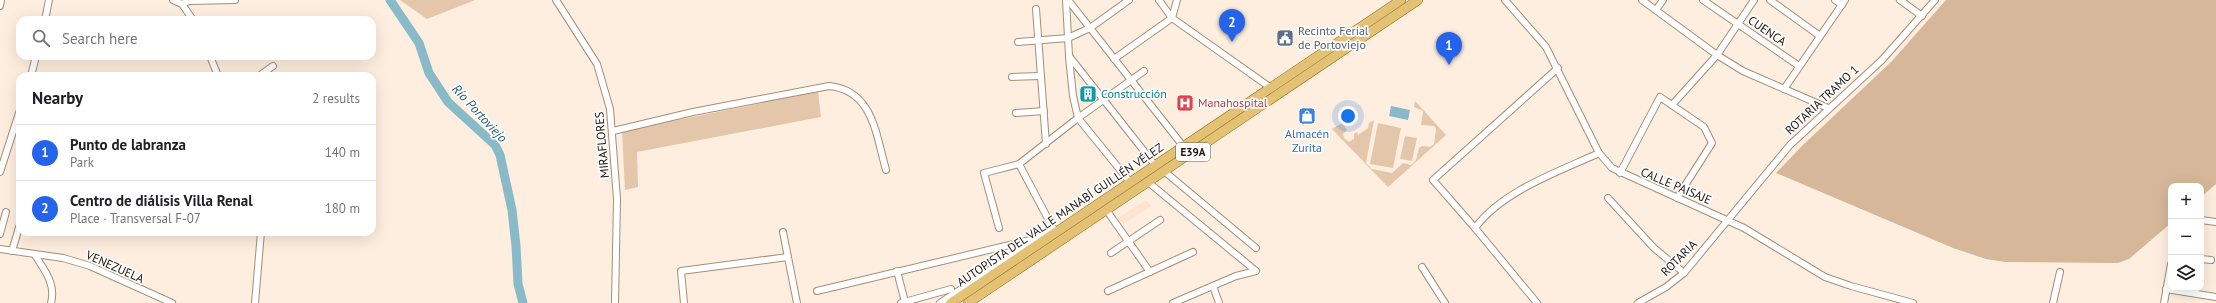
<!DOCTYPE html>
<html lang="en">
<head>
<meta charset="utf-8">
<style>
  :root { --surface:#fff; --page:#f6f6f6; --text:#202124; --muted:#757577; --line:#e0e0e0; --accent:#2563eb }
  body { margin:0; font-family:"PT Sans",sans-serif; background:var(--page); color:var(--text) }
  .controls { position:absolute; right:12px; bottom:12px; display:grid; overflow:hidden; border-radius:8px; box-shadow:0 4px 16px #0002 }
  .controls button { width:36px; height:36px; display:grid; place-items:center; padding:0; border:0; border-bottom:1px solid var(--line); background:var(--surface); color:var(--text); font:20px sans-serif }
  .you { position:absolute; left:1348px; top:116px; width:14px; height:14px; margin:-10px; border:3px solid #fff; border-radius:50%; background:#1a73e8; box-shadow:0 0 0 6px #1a73e833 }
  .badge { display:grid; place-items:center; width:26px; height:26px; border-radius:50%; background:var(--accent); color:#fff; font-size:13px; font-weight:700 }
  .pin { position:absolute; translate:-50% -33px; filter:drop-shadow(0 1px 2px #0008) }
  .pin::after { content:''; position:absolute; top:21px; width:14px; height:12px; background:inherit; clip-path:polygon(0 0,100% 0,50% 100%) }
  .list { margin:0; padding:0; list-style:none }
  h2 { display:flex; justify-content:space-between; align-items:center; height:52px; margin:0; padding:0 16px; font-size:17px }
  h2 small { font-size:13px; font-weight:400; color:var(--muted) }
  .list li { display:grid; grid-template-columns:26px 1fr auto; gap:12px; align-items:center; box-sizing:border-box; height:56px; padding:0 16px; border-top:1px solid var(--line) }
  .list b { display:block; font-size:15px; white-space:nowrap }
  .list p { margin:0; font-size:13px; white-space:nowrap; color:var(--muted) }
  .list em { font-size:13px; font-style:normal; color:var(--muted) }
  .icon { flex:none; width:22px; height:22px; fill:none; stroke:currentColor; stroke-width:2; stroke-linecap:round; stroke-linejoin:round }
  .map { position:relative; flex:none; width:2216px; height:303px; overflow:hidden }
  .search { position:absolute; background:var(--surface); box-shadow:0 4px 16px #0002; left:16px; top:16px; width:360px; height:44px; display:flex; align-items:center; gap:10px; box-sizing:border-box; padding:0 14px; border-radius:12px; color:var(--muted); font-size:15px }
  .panel { position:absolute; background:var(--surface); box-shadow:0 4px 16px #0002; left:16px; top:72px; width:360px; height:164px; border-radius:12px }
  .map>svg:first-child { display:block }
  .built { fill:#fee4cc }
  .green { fill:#e4c7ab }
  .forest { fill:#d6b799 }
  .water { fill:#89bac7 }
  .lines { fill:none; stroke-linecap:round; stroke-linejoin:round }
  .river { stroke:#89bac7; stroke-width:9 }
  .minor-casing { stroke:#a58e76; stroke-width:8 }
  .primary-casing { stroke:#916b14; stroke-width:10 }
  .minor { stroke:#fff; stroke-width:6 }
  .primary { stroke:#e3c275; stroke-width:9 }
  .labels { text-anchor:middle; stroke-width:3.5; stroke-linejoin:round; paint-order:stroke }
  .shield { fill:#fefefe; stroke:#605a54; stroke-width:1 }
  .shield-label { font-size:11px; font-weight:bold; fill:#1c140b }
  .service-label { font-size:12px; fill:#4e5e75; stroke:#fefefe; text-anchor:start }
  .street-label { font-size:12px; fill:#1c140b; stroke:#fefefe }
  .culture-label { font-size:12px; fill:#0d838f; stroke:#fefefe; text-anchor:start }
  .health-label { font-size:12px; fill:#be3a42; stroke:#fefefe; text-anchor:start }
  .shop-label { font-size:12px; fill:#366cbe; stroke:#fefefe }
  .water-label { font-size:13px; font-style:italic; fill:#1e5e6d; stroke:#fefefe }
</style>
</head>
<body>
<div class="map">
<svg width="2216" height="303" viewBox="0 0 2216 303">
  <rect width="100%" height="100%" fill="#feeedf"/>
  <path class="built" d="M1146 200 1151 206 1123 224 1118 218Z"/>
  <g class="green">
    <path d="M400 0H475L427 19Z"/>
    <path d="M818 92 821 117 637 152 638 187 625 190 622 131Z"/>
    <path d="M1415 101 1446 135 1388 187 1332 129 1342 123 1347 130 1343 134 1344 138 1349 142 1354 139V134L1357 132 1358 135 1368 128 1369 123 1374 120 1366 163 1372 169 1392 173 1403 163 1411 165 1416 160 1419 148 1422 146 1430 147 1434 144 1436 129 1434 126 1421 125 1423 111 1414 107Z"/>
    <path d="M1378 123 1401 128 1393 168 1370 164Z"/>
    <path d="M1405 136 1417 138 1412 161 1400 159Z"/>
  </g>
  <path class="forest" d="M1946 0H2216V184L2201 197V186H2171V223L2129 259 2118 263 2005 262 1986 259 1953 248 1776 173 1802 146 1892 61Z"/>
  <path class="water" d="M1391 106 1410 110 1408 120 1389 116Z"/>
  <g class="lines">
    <path class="river" d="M390 0 419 43 429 73 448 102 495 145 500 155 512 210 516 246 518 284 523 303"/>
    <g class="minor-casing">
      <g id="minor">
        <path d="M173 0 182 4 193 20"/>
        <path d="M556 0 597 64 610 109 617 199 615 303"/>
        <path d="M1066 0 1069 56 1155 165"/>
        <path d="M1068 0 1183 146"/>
        <path d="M1177 0 1172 18 1271 88"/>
        <path d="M1505 0 1546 47 1599 153 1612 168 1744 228 1825 277 1851 286 1913 303"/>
        <path d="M1642 0 1717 55 1743 71 1828 108"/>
        <path d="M1703 0 1799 66"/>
        <path d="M1770 0 1820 36"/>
        <path d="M1835 0 1842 5"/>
        <path d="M1900 0 1922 16"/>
        <path d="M182 4 189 1 235 0"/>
        <path d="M0 6 1 0"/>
        <path d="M1036 9 1046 144"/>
        <path d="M1656 10 1663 0"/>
        <path d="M45 20 49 0"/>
        <path d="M1018 42 1068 38 1090 28 1129 0"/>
        <path d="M210 56 218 76"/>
        <path d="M1069 57 1073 96 1078 118 1130 182"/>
        <path d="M1114 59 1172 18 1159 0"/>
        <path d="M31 76 36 56"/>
        <path d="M259 76 273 66"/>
        <path d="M1012 77 1041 76"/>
        <path d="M1784 89 1845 0"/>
        <path d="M1672 105 1717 55 1754 0"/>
        <path d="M1016 113 1044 111"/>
        <path d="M613 131 693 112 829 86C873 90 876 135 886 170"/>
        <path d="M1019 164 1055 232"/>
        <path d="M1164 171 1256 248"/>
        <path d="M0 172 20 110"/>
        <path d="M1620 173 1660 97 1704 127 1712 143 1677 198"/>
        <path d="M1148 182 1256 271 1236 276 1173 303"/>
        <path d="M1608 198 1654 248 1684 273"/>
        <path d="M1107 211 1150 272"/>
        <path d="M2201 220 2216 222"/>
        <path d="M999 228 984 173 1019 164 1078 118 1144 71"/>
        <path d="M1475 228 1433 180 1558 68"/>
        <path d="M783 232 797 303"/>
        <path d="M0 234 6 212"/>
        <path d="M0 249 63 258 90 266 172 303"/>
        <path d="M12 251 20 224"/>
        <path d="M1111 253 1160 220"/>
        <path d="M35 255C45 271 56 284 51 303"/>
        <path d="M2201 259 2211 260"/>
        <path d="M1422 267 1445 303"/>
        <path d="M897 271 905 302"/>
        <path d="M1213 286 1219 303"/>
        <path d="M2166 289 2216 297"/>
        <path d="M817 291 1047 236"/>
        <path d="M1108 291 1193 252"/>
        <path d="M255 303 261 232"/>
        <path d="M684 303 681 271 788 257"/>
        <path d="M901 303 951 289"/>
        <path d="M940 303 1053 228"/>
        <path d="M1537 303 1475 228C1502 191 1558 172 1599 153"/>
        <path d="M1638 303 1666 287 1684 273 1790 145 1882 60 1935 0"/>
        <path d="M2053 303 2060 272"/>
        <path d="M2164 303 2171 264"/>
      </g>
    </g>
    <g class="primary-casing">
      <g id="primary">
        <path d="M951 303 1401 0"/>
        <path d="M968 303 1418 0"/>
      </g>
    </g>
    <use href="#minor" class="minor"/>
    <use href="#primary" class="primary"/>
  </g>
  <defs>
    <g id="civic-square" transform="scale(0.9)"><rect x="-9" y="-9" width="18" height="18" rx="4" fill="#5c6f8a" stroke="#fefefe"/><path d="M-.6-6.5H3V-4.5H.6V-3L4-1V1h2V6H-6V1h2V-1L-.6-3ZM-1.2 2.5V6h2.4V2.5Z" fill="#fff"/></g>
    <g id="building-square" transform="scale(0.9)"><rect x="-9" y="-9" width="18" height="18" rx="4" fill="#0f9aa8" stroke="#fefefe"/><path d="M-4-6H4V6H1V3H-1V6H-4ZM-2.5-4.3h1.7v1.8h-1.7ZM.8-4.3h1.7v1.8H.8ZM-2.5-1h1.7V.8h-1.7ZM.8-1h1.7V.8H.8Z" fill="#fff"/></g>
    <g id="hospital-square" transform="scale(0.9)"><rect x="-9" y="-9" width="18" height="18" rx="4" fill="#e0444e" stroke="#fefefe"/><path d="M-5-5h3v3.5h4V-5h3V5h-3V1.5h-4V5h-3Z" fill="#fff"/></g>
    <g id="shop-square" transform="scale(0.9)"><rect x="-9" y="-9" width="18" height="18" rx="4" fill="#3f7fe0" stroke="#fefefe"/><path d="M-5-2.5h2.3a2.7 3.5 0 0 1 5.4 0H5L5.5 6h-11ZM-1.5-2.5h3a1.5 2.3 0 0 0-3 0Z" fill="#fff"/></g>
  </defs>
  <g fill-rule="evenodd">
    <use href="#civic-square" x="1285" y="38"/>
    <use href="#building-square" x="1088" y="94"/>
    <use href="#hospital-square" x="1185" y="103"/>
    <use href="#shop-square" x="1307" y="116"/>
  </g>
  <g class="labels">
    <rect class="shield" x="1176" y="143" width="34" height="18" rx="3"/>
    <g class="shield-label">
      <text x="1193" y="156">E39A</text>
    </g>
    <g class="service-label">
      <text x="1298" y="35">Recinto Ferial<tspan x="1298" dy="14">de Portoviejo</tspan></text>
    </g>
    <g class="street-label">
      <text transform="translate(1767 31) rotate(34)" y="4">CUENCA</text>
      <text transform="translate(1822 100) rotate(-43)" y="4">ROTARIA TRAMO 1</text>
      <text transform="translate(602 145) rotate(-95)" y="4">MIRAFLORES</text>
      <text transform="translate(1676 186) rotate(23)" y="4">CALLE PAISAJE</text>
      <text transform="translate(1060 215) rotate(-34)" y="4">AUTOPISTA DEL VALLE MANABÍ GUILLÉN VÉLEZ</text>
      <text transform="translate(1679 258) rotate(-45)" y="4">ROTARIA</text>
      <text transform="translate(115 267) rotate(24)" y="4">VENEZUELA</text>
    </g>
    <g class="culture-label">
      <text x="1101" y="98">Construcción</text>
    </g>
    <g class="health-label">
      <text x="1198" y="107">Manahospital</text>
    </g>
    <g class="shop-label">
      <text x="1307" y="138">Almacén<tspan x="1307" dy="14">Zurita</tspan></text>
    </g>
    <g class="water-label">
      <text transform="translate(480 113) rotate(47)" y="5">Río Portoviejo</text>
    </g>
  </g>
</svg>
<div class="controls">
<button>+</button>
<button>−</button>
<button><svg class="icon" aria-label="layers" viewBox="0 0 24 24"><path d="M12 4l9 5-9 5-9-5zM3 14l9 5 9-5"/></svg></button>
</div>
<div class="you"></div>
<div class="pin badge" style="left:1449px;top:65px">1</div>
<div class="pin badge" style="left:1232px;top:42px">2</div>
<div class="search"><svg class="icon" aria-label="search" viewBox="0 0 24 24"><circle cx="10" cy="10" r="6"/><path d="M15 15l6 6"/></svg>Search here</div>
<section class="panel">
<h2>Nearby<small>2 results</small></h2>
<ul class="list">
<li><span class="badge">1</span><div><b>Punto de labranza</b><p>Park</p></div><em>140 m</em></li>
<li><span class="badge">2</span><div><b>Centro de diálisis Villa Renal</b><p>Place · Transversal F-07</p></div><em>180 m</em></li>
</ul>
</section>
</div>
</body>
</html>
